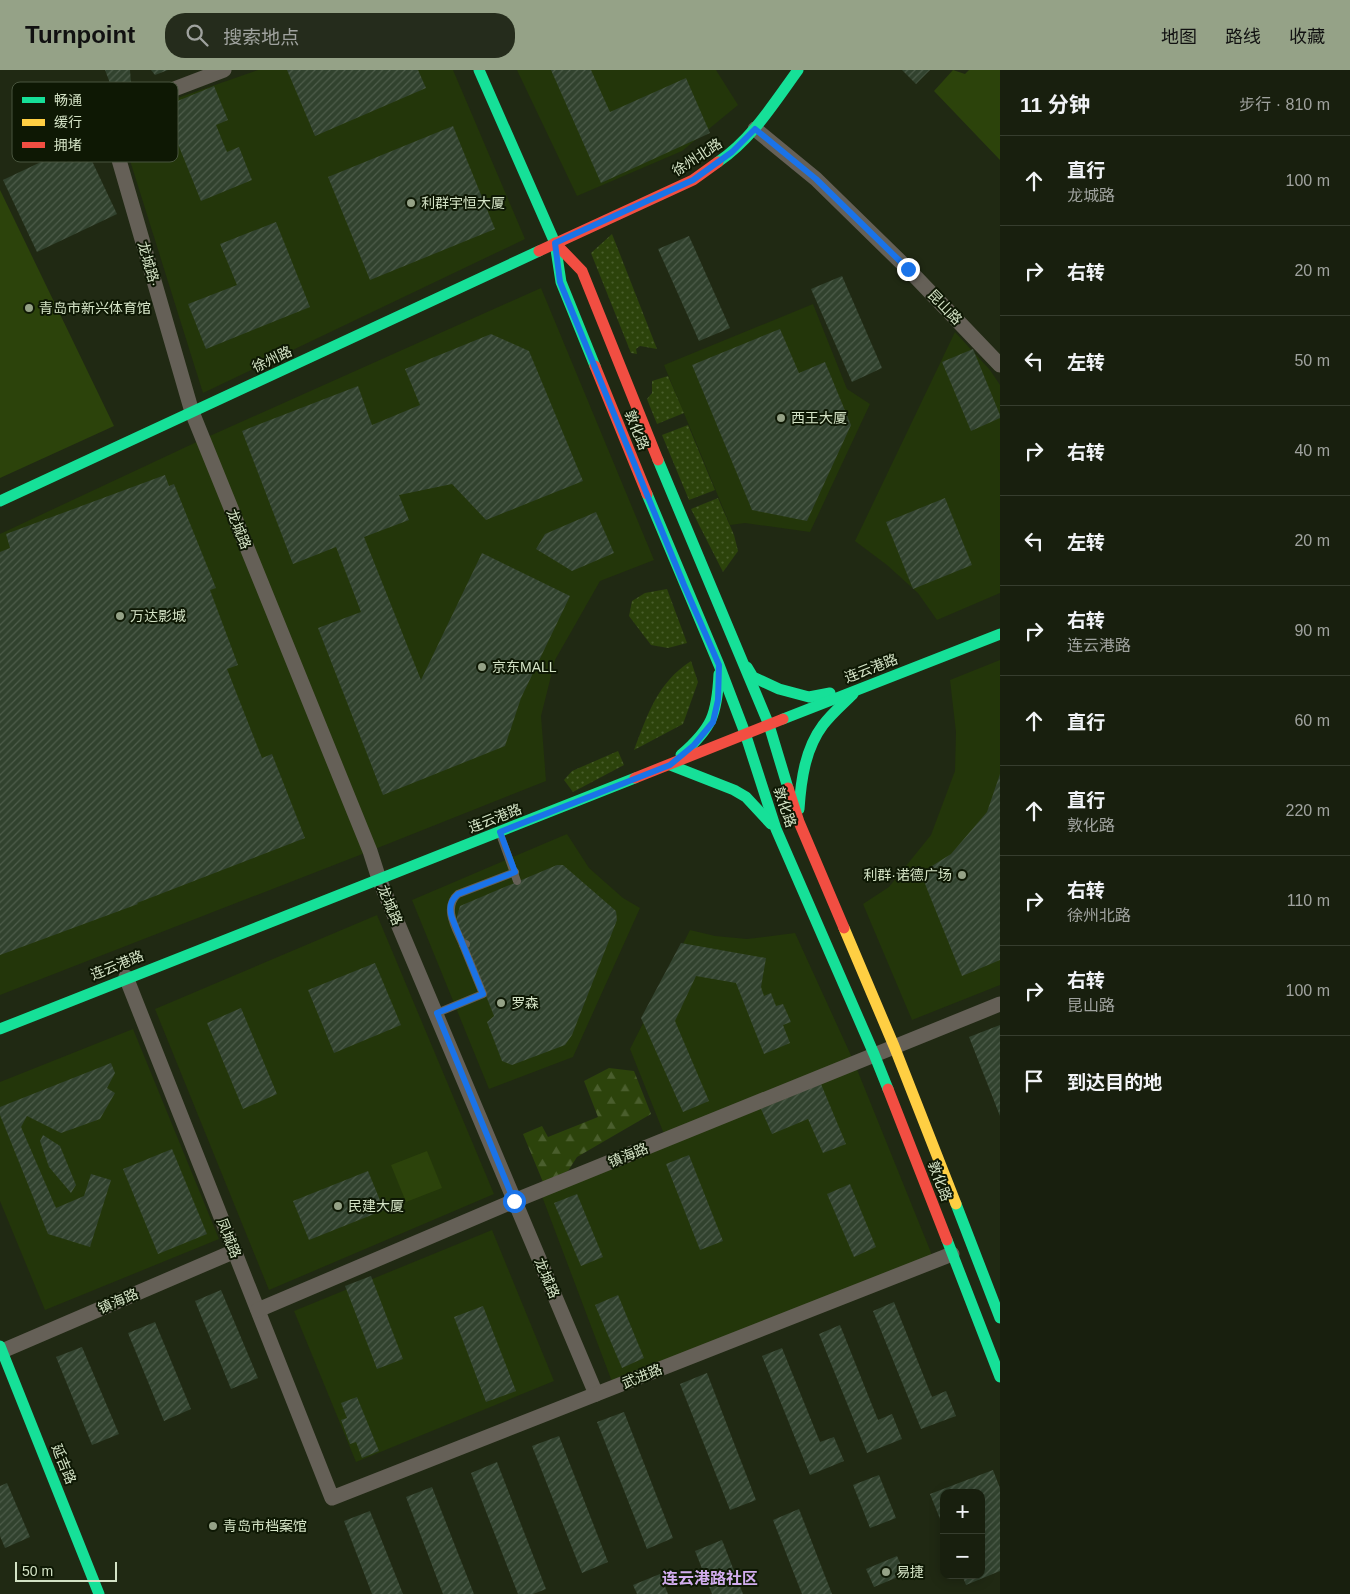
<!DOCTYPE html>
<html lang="zh">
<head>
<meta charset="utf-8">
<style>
  :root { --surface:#181f0e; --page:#252c1c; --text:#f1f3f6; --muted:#9fa29e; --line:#363d2e; --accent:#95a287 }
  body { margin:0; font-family:Arial,"Noto Sans SC",sans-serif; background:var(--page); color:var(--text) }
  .controls { position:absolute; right:15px; bottom:15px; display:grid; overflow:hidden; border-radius:10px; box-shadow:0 2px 12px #0003 }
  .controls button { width:45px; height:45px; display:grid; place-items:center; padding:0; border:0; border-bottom:1px solid var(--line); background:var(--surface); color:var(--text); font:25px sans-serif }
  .scale { position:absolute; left:15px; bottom:12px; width:102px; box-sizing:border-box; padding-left:5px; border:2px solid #d4e3c6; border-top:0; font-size:14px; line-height:18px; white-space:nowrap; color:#d4e3c6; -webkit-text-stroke:4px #0e1804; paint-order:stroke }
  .stop { position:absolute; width:15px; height:15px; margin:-11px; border:4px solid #1a73e8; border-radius:50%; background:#fff }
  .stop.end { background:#1a73e8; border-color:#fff; box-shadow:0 1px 5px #0008 }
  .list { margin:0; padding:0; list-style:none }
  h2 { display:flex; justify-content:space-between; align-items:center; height:65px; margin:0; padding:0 20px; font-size:21px }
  h2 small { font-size:16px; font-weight:400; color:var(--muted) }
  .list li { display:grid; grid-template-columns:32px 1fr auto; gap:15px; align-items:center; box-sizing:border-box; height:90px; padding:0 20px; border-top:1px solid var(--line) }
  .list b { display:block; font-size:19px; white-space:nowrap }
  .list p { margin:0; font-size:16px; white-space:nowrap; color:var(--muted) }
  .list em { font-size:16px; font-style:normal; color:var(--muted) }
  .icon { flex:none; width:28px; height:28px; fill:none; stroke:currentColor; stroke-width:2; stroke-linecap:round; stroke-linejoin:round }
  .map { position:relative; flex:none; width:1000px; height:1524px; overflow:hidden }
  header { display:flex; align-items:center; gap:30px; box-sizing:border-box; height:70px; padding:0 25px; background:var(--accent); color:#111 }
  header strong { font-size:24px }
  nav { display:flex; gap:28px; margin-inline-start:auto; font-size:18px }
  .search { width:350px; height:45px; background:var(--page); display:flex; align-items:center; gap:12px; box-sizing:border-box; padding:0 18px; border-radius:20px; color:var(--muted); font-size:19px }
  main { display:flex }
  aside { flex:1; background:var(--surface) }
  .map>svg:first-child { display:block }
  .built { fill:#23360a }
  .grass { fill:url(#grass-dots) }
  .forest { fill:url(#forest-firs) }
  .park { fill:#2c430b }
  .building { fill:url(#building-hatch) }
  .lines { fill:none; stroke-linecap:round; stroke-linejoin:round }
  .lane { stroke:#656057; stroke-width:8 }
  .street { stroke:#656057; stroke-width:15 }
  .fast { stroke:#16e098; stroke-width:11 }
  .slow { stroke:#ffcf43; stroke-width:11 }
  .jam { stroke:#f24e42; stroke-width:11 }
  .route { stroke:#1a73e8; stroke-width:6 }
  .poi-dot { fill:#95a287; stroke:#0e1804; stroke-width:2 }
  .labels { text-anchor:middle; stroke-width:4; stroke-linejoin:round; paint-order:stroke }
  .street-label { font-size:14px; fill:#d4e3c6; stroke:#0e1804 }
  .poi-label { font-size:14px; fill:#d4e3c6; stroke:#0e1804; text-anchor:start }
  .quarter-label { font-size:16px; font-weight:bold; fill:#d2adef; stroke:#0e1804 }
  .key { fill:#0e1804; stroke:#49553e; stroke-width:1 }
  .key-label { font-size:14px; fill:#d4e3c6 }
</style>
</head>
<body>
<header>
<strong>Turnpoint</strong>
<div class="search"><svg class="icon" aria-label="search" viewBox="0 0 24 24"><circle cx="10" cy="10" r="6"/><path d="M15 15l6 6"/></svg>搜索地点</div>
<nav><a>地图</a><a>路线</a><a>收藏</a></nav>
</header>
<main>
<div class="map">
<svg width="1000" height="1524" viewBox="0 0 1000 1524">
  <defs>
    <pattern id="grass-dots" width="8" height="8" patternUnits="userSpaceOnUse" patternTransform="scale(1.25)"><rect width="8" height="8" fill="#2c430b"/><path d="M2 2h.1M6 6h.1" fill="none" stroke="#4a5e2d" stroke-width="1.8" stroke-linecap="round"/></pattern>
    <pattern id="forest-firs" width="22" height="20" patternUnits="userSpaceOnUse" patternTransform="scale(1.25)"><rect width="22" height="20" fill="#2c430b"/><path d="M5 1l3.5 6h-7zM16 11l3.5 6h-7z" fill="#4a5e2d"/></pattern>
    <pattern id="building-hatch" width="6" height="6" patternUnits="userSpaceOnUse" patternTransform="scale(1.25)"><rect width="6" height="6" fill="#31422e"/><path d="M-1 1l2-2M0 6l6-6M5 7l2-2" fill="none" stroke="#4e5d4b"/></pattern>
  </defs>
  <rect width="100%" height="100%" fill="#202913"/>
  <g class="built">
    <path d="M258 0H453L525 169 203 323 117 49Z"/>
    <path d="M517 0H716L738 35 682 81 577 126Z"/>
    <path d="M541 218 654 490 600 511 555 590 541 646 546 711 370 781 0 925V464L203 369Z"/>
    <path d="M813 234 847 319 870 334 810 462 745 453 730 455 664 295Z"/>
    <path d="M955 262 990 300 1000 315V523L937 550 918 523 887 495 855 471Z"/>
    <path d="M1000 590V915L912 950 863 834 889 817 931 765 955 701 956 662 950 610Z"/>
    <path d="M567 764 589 798 623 828 640 838 573 987 489 1019 412 830Z"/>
    <path d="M377 845 494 1124 269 1220 155 939Z"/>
    <path d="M690 860 715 866 747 869 795 863 854 992 934 1190 614 1317 540 1121 666 1069 630 979Z"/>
    <path d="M133 959 219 1169 45 1240 0 1131V1012Z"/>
    <path d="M492 1160 554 1311 356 1392 294 1241Z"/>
  </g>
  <g class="grass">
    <path d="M612 164 657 279 640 276 636 279 637 284 631 283 591 183Z"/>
    <path d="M668 306 684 343 657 354 647 329 652 323V311Z"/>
    <path d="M688 355 715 420 689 430 662 365Z"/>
    <path d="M718 428 734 465 738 481 723 502 691 439Z"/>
    <path d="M667 519 687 573 668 578 651 575 629 546 632 531 645 523Z"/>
    <path d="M691 591 698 612 683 654 634 680C648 644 657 613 691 591Z"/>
    <path d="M618 681 624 695 573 722 564 710 572 701Z"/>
  </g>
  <path class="forest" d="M609 998 634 1001 651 1044 577 1087 568 1101 543 1112 523 1064 542 1056 548 1067 598 1047 584 1011Z"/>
  <g class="park">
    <path d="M953 0 965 4 969 0H1000V90L934 21Z"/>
    <path d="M0 120 114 356 0 408Z"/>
    <path d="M427 1081 442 1118 406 1132 391 1095Z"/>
  </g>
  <g class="building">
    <path d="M105 0H130L131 14 113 21Z"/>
    <path d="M151 0H168L155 5Z"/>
    <path d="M287 0H418L426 18 315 66Z"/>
    <path d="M551 0H591L610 42 686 8 710 63 601 113Z"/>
    <path d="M902 0H930L916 14Z"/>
    <path d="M214 16 228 50 216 55 227 82 239 77 252 110 201 131 163 37Z"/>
    <path d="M453 56 495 159 370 210 328 107Z"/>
    <path d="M83 72 117 144 37 182 3 110Z"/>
    <path d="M276 152 310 237 206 279 188 234 237 215 220 174Z"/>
    <path d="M689 166 730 258 699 271 658 179Z"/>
    <path d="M842 206 882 298 852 312 811 219Z"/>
    <path d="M780 259 799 303 825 292 851 355 807 451 752 440 692 295Z"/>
    <path d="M491 264 529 281 583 411 486 450 452 414 399 425 409 450 364 467 421 610 482 483 570 526 521 628 505 676 383 725 318 558 361 542 336 477 293 494 242 361 358 316 372 355 420 335 405 299Z"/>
    <path d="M973 279 1000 345V348L971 361 942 292Z"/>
    <path d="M165 405 169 416 174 414 216 518 210 520 238 595 227 599 262 688 272 684 305 768 137 833 138 834 0 885V482L10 478 6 464Z"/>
    <path d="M945 428 972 495 913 519 886 452Z"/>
    <path d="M596 442 614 483 572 501 536 479 545 464Z"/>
    <path d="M1000 704V890L962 906 927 819 923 808 924 801 951 784 987 742Z"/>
    <path d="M557 795H563L616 841 617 850 572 965 565 975 512 995 502 991 487 952 494 946 456 850 460 836Z"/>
    <path d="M681 873 766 888 761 917 764 926 771 923 776 936 783 934 791 952 783 955 790 973 764 984 736 913 696 906 675 951 709 1031 683 1042 641 948Z"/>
    <path d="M375 893 401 955 334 983 308 920Z"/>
    <path d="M241 938 277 1024 243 1039 207 953Z"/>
    <path d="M1000 955V1046L969 967Z"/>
    <path d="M111 993 115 1003 107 1018 115 1023 100 1049 61 1063 27 1046 21 1057 56 1138 84 1126 91 1104 111 1110 90 1177 48 1164 0 1045V1037Z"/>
    <path d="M821 1014 846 1074 823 1083 808 1049 772 1064 761 1039Z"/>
    <path d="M43 1065 60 1076 76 1115 71 1123 49 1097 40 1071Z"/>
    <path d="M172 1079 207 1164 158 1184 123 1099Z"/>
    <path d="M689 1085 723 1171 700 1180 666 1094Z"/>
    <path d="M368 1101 384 1140 309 1170 293 1131Z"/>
    <path d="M850 1114 876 1177 854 1187 827 1124Z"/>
    <path d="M577 1124 603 1187 581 1196 554 1133Z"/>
    <path d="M371 1206 403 1289 377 1299 345 1216Z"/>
    <path d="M221 1220 258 1308 231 1319 195 1231Z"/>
    <path d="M618 1225 644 1288 622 1298 595 1235Z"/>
    <path d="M894 1232 932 1327 946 1321 956 1346 921 1359 873 1241Z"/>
    <path d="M483 1236 516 1321 486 1332 454 1247Z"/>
    <path d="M155 1252 191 1339 164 1351 128 1263Z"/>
    <path d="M840 1255 878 1350 892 1344 902 1369 867 1383 819 1264Z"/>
    <path d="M82 1277 119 1364 92 1375 56 1287Z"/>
    <path d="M782 1278 820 1372 834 1367 844 1391 810 1405 762 1286Z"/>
    <path d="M707 1303 756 1430 730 1440 680 1314Z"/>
    <path d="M357 1327 379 1381 362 1388 356 1372 350 1374 341 1350 347 1348 341 1333Z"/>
    <path d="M624 1342 673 1468 647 1479 597 1352Z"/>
    <path d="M559 1366 608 1492 582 1503 532 1376Z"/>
    <path d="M497 1392 546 1519 533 1524H518L471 1403Z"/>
    <path d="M993 1400 1000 1418V1501L966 1515 962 1505H981V1423H944V1459L930 1424Z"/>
    <path d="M879 1405 896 1448 870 1458 853 1415Z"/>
    <path d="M7 1413 30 1467 5 1478 0 1466V1416Z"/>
    <path d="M432 1417 474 1524H443L406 1427Z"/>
    <path d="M799 1439 832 1524H802L773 1450Z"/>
    <path d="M370 1441 403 1524H372L344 1451Z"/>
    <path d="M722 1470 743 1524H712L695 1481Z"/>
    <path d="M897 1486 905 1504 874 1517 866 1499Z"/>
    <path d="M660 1504 668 1524H637L633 1515Z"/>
  </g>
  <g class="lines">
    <g class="lane">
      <path d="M500 764 517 811"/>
      <path d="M463 875C457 860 442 838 458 824L515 802"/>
      <path d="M437 943 483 924 463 875 466 874"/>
    </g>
    <g class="street">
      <path d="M224 0 106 45 192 342 370 781 379 809 596 1324"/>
      <path d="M755 59 816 109 908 199 1000 295"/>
      <path d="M126 907 332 1428 952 1184"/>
      <path d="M258 1240 514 1131 1000 934"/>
      <path d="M2 1281 235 1181"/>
    </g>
    <g class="fast">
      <path d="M479 0 555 173 561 212 595 296"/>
      <path d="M718 92C752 69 774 33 798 0"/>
      <path d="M658 390 769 655 788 718"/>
      <path d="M647 424 719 595 745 663 776 759 874 984 888 1019"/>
      <path d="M0 431 539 181"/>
      <path d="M747 597 753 607 779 619 809 627 830 623"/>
      <path d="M783 649 1000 564"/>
      <path d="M681 685C712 658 717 645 719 604"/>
      <path d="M670 695 734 720 746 727 771 754"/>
      <path d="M799 739C801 710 805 679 823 655 832 643 843 634 853 624"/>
      <path d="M0 959 635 708"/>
      <path d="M956 1134 1000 1248"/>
      <path d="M947 1170 1000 1307"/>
      <path d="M0 1276 99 1524"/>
    </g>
    <path class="slow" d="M844 858 894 976 956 1134"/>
    <g class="jam">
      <path d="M555 173 582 201 658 390"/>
      <path d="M539 181 693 110 718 92"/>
      <path d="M595 296 647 424"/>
      <path d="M635 708 783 649"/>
      <path d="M788 718 799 752 844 858"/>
      <path d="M888 1019 947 1170"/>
    </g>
  </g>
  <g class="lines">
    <path class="route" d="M514 1131 437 943 483 924 452 848C449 838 450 831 458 824L515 802 500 762 670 695 694 675 713 652 718 630 719 595 684 515 560 212 555 173 693 110 732 82 755 59 816 109 908 199"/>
  </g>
  <g class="poi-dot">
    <circle cx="411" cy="133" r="5"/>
    <circle cx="29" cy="238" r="5"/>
    <circle cx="781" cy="348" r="5"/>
    <circle cx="120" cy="546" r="5"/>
    <circle cx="482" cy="597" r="5"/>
    <circle cx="962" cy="805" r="5"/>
    <circle cx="501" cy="933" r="5"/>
    <circle cx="338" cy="1136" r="5"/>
    <circle cx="213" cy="1456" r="5"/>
    <circle cx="886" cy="1502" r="5"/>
  </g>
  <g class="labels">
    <g class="street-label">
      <text transform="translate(697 87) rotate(-33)" y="5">徐州北路</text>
      <text transform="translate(149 194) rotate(74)" y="5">龙城路·</text>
      <text transform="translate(945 237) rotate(46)" y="5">昆山路</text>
      <text transform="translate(272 289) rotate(-25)" y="5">徐州路</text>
      <text transform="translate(637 360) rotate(68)" y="5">敦化路</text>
      <text transform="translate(239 459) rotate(68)" y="5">龙城路</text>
      <text transform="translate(871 598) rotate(-21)" y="5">连云港路</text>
      <text transform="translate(785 737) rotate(71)" y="5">敦化路</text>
      <text transform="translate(495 748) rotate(-21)" y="5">连云港路</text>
      <text transform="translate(390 835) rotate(67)" y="5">龙城路</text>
      <text transform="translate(117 895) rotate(-22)" y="5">连云港路</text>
      <text transform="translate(628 1085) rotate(-22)" y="5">镇海路</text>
      <text transform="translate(940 1111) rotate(69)" y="5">敦化路</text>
      <text transform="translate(229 1168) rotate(68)" y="5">凤城路</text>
      <text transform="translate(547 1208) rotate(67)" y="5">龙城路</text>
      <text transform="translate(118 1231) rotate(-23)" y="5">镇海路</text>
      <text transform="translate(642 1306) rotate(-22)" y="5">武进路</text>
      <text transform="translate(64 1394) rotate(68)" y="5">延吉路</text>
    </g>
    <g class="poi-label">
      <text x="421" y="138">利群宇恒大厦</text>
      <text x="39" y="243">青岛市新兴体育馆</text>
      <text x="791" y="353">西王大厦</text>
      <text x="130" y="551">万达影城</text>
      <text x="492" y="602">京东MALL</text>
      <text x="952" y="810" text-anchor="end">利群·诺德广场</text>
      <text x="511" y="938">罗森</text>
      <text x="348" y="1141">民建大厦</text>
      <text x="223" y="1461">青岛市档案馆</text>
      <text x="896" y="1507">易捷</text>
    </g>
    <g class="quarter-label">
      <text x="710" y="1514">连云港路社区</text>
    </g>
  </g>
  <rect x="12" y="12" width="166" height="80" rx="8" class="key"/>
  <rect x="22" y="27" width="23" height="6" fill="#16e098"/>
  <rect x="22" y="49" width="23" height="7" fill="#ffcf43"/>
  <rect x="22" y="72" width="23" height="6" fill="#f24e42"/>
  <g class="key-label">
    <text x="54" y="35">畅通</text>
    <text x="54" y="57">缓行</text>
    <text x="54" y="80">拥堵</text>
  </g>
</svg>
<div class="controls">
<button>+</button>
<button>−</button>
</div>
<div class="scale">50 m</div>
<div class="stop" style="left:514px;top:1131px"></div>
<div class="stop end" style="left:908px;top:199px"></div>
</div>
<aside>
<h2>11 分钟<small>步行 · 810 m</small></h2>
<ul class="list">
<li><svg class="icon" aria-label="ahead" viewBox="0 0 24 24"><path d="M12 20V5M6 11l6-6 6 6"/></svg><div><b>直行</b><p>龙城路</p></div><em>100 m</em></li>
<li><svg class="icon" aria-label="right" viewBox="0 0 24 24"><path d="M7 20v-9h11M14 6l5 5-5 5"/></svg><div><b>右转</b></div><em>20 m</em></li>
<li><svg class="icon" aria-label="left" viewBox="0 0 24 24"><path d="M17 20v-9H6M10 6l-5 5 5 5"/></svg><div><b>左转</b></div><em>50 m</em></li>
<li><svg class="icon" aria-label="right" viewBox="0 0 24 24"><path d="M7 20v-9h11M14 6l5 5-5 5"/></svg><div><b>右转</b></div><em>40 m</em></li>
<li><svg class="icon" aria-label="left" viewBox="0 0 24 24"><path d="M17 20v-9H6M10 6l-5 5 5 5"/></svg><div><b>左转</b></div><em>20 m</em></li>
<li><svg class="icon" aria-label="right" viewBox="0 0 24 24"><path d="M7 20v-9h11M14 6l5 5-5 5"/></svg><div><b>右转</b><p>连云港路</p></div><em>90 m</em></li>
<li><svg class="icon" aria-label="ahead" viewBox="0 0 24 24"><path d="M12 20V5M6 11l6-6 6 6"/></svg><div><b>直行</b></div><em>60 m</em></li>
<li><svg class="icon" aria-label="ahead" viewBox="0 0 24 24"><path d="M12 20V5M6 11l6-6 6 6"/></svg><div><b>直行</b><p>敦化路</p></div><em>220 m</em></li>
<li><svg class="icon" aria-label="right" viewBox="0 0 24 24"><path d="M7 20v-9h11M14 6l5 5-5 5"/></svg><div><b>右转</b><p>徐州北路</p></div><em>110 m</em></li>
<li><svg class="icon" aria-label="right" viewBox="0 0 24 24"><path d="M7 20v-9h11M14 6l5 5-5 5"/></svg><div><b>右转</b><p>昆山路</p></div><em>100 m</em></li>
<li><svg class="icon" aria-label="arrive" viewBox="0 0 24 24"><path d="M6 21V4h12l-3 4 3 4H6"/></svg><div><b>到达目的地</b></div></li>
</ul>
</aside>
</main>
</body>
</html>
